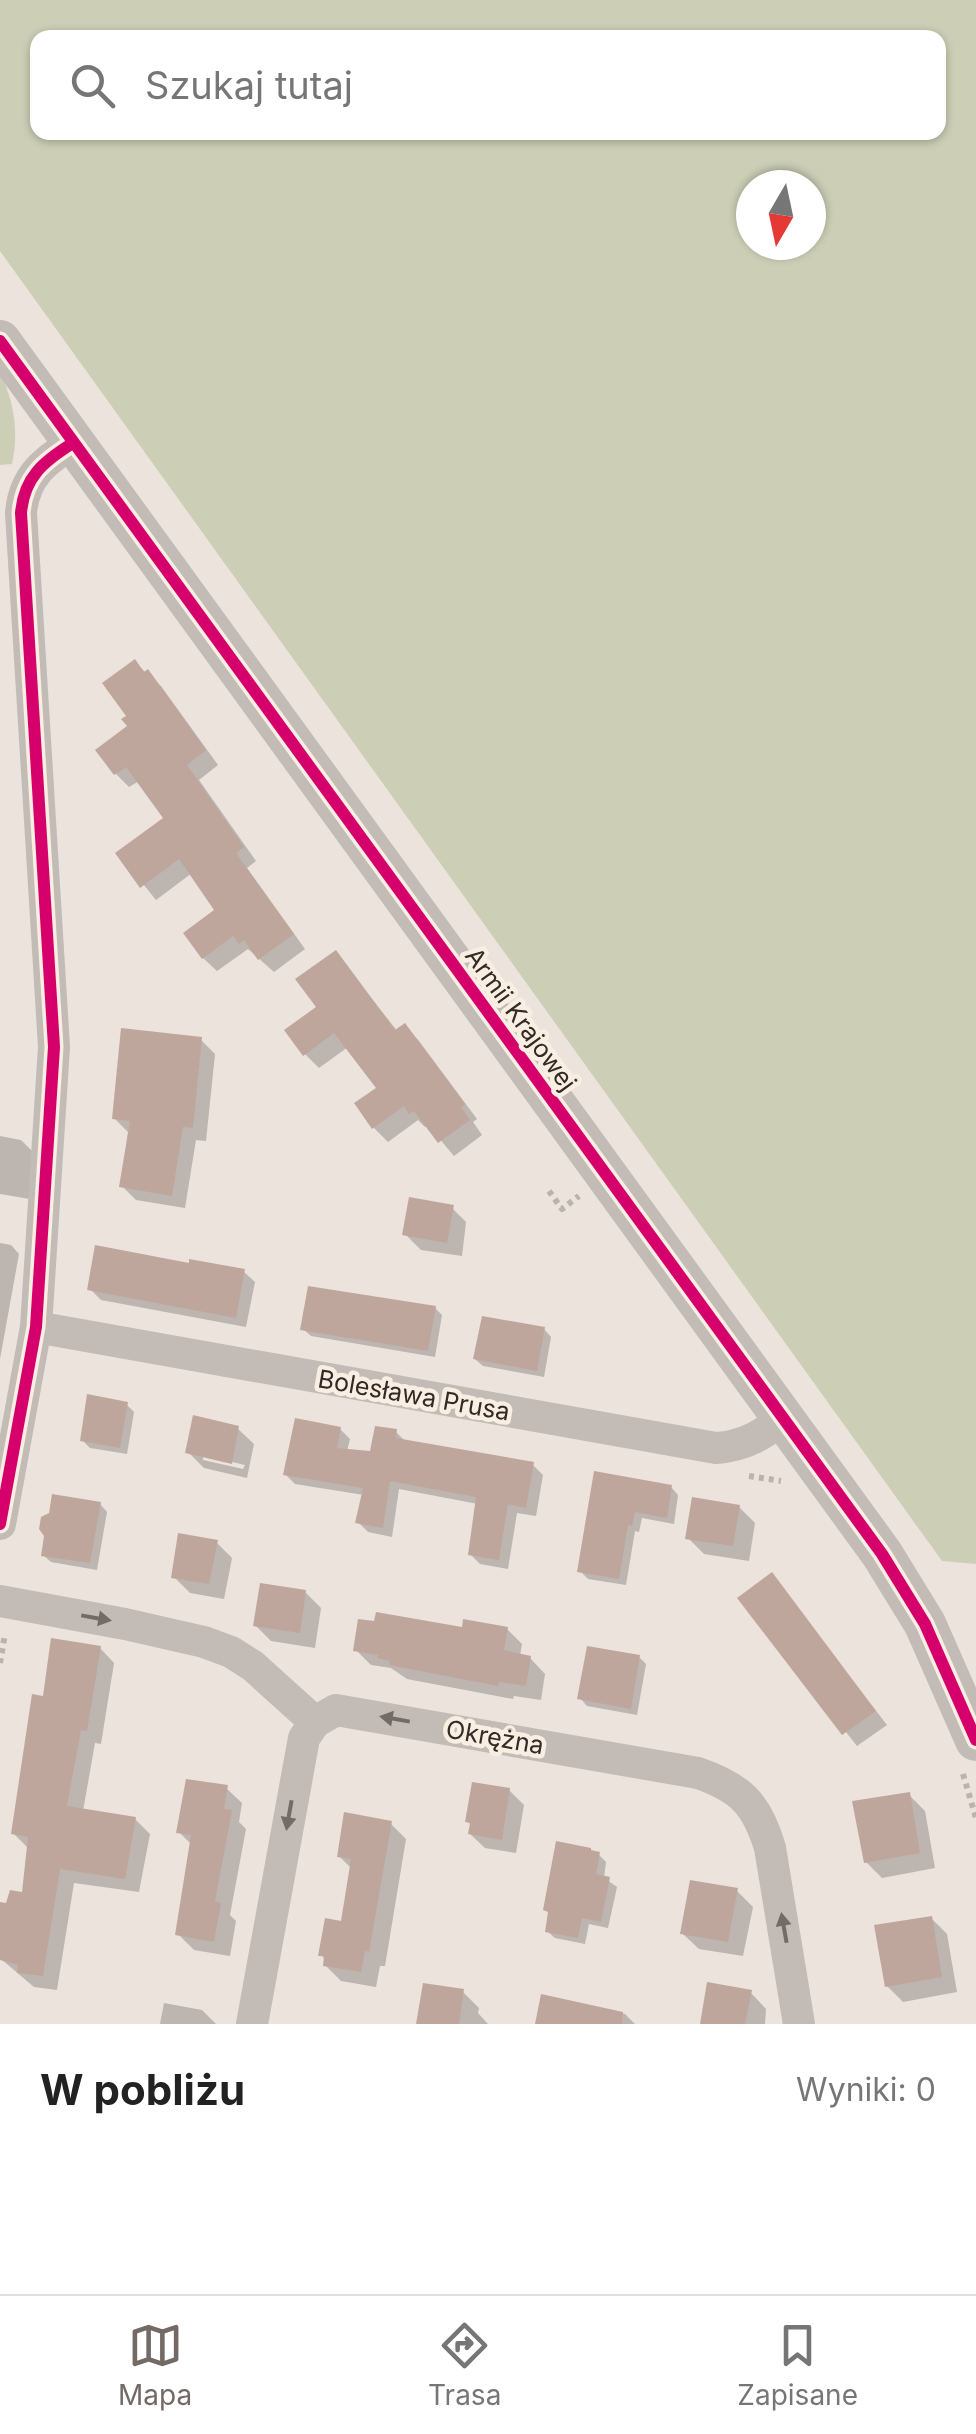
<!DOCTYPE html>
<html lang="pl">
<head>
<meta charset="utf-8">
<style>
  :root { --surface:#fff; --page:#f6f6f6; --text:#222; --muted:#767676; --line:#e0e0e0; --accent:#736a65 }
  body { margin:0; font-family:Inter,sans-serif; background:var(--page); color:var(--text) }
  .compass { position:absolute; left:736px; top:170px; width:90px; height:90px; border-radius:50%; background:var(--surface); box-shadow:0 2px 8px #0004; rotate:189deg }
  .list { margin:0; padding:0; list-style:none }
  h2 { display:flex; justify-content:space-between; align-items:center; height:130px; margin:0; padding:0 40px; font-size:42px }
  h2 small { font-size:32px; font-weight:400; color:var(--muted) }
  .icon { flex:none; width:55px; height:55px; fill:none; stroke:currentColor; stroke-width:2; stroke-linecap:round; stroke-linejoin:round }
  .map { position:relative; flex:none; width:976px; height:2024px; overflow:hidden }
  .search { position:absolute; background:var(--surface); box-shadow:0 2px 8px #0004; left:30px; right:30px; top:30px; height:110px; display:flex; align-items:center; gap:25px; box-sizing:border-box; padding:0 35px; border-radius:20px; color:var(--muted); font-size:38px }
  .sheet { height:270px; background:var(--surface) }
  nav { display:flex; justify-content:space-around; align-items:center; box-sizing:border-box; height:140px; border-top:2px solid var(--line); background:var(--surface); font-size:28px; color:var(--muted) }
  nav a { display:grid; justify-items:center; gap:5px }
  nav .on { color:var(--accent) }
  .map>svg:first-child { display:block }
  .green { fill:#cccfb6; fill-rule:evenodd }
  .shadow { fill:#0003; fill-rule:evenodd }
  .building { fill:#bfa69d }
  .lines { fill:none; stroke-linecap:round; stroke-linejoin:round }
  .path { stroke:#bbb4ae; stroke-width:6; stroke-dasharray:5 5; stroke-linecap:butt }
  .minor { stroke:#c3bbb5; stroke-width:32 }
  .tertiary { stroke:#c3bbb5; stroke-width:42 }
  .cycleway-casing { stroke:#f9eee2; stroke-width:19 }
  .cycleway { stroke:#d6006c; stroke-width:12 }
  .oneway { fill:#746b66 }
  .labels { text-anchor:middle; stroke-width:9; stroke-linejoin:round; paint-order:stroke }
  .street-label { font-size:25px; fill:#332925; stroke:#f9eee2 }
</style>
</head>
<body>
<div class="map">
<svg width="976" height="2024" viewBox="0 0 976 2024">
  <rect width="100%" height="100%" fill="#ebe3dc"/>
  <g class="green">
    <path d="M0 0H976V1564L942 1561 0 251ZM38 38H938V132H38ZM751 185H811V245H751Z"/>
    <path d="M0 372C14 402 19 431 12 464L0 465Z"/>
  </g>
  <g class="shadow">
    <path d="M134 662 161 686 218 765 199 780 256 861 247 868 305 949 274 972 248 949 217 971 203 958 218 911 192 873 156 900 118 853 166 819 139 781 129 787 116 774 130 727Z"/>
    <path d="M336 953 398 1032 405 1026 419 1041 477 1119 473 1122 482 1135 454 1156 428 1125 425 1127 418 1120 388 1142 374 1128 357 1104 379 1088 348 1047 319 1068 305 1054Z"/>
    <path d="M201 1040 215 1054 206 1141 196 1140 185 1208 136 1200 122 1186 128 1132 114 1118Z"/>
    <path d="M0 1136 21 1140 37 1156 30 1199 0 1194Z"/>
    <path d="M450 1206 466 1222 462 1256 421 1250 405 1234Z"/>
    <path d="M0 1243 11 1245 19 1254 0 1359Z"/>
    <path d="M191 1266 243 1271 255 1282 246 1327 101 1300 90 1289Z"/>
    <path d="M435 1308 442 1315 435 1357 311 1336 303 1329Z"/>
    <path d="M544 1329 551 1337 544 1377 483 1366 475 1359Z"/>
    <path d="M126 1404 134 1412 127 1454 90 1448 82 1440Z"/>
    <path d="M238 1429 254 1444 247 1478 204 1468 188 1452ZM203 1455 245 1465 243 1469 203 1460Z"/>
    <path d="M340 1429 350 1439 347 1451 372 1454 396 1432 406 1442 533 1465 543 1475 536 1516 517 1513 508 1569 480 1564 470 1554 478 1504 399 1489 392 1537 368 1532 358 1522 364 1495 295 1484 285 1474Z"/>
    <path d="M596 1474 671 1487 678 1495 674 1524 642 1518 639 1532 635 1531 626 1585 588 1579 580 1571Z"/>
    <path d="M100 1504 107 1512 97 1570 51 1562 43 1555Z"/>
    <path d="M739 1507 755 1523 749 1561 704 1554 688 1538Z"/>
    <path d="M216 1542 232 1558 224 1599 190 1593 174 1577Z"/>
    <path d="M771 1575 887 1725 857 1746 744 1604Z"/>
    <path d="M305 1592 321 1608 315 1648 271 1641 255 1625Z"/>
    <path d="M507 1629 522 1644 520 1656 530 1658 545 1674 541 1700 514 1696 513 1699 407 1679 391 1668 371 1665 356 1650 464 1630Z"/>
    <path d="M100 1648 114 1663 101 1744 95 1743 83 1811 135 1819 150 1834 139 1892 74 1883 57 1990 34 1987 1 1959 0 1950V1921L24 1894 29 1849 13 1833 45 1698Z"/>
    <path d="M639 1657 646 1664 637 1715 587 1706 580 1698Z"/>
    <path d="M226 1788 242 1803 239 1822 246 1829 230 1915 236 1921 230 1956 194 1950 178 1934 192 1845 179 1832Z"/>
    <path d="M509 1790 524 1805 516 1853 485 1848 470 1834 472 1826 467 1821Z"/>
    <path d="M909 1795 925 1811 935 1868 882 1878 866 1862Z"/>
    <path d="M390 1823 406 1839 385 1966H380L376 1987 341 1981 325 1965 326 1960 321 1955 343 1924 352 1869 339 1856Z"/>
    <path d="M599 1855 606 1862 604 1878 617 1887 608 1928 589 1924 585 1944 555 1938 547 1931Z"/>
    <path d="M737 1891 753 1907 743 1956 699 1949 683 1934Z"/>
    <path d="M931 1918 947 1934 957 1992 903 2002 887 1986Z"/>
    <path d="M463 1992 479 2008 478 2013 488 2024H419Z"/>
    <path d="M751 1993 766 2009 765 2024H702Z"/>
    <path d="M543 1997 625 2014 635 2024H538Z"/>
    <path d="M164 2003 202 2010 216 2024H160Z"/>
  </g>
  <g class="building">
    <path d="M135 659 144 672 148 669 206 750 187 765 244 847 236 853 294 934 258 960 244 940 239 944 233 936 202 959 183 933 214 910 179 859 140 888 115 853 163 818 126 767 114 775 95 750 127 726 121 719 126 716 102 683Z"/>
    <path d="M336 950 395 1030 405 1023 465 1104 461 1107 470 1120 438 1143 414 1111 409 1114 404 1106 372 1129 354 1103 376 1088 334 1033 303 1056 284 1030 316 1007 295 979Z"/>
    <path d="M121 1028 202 1037 193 1128 183 1127 172 1196 119 1187 130 1121 112 1119Z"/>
    <path d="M409 1197 454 1205 447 1243 402 1235Z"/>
    <path d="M95 1245 189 1263V1259L245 1269 236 1318 87 1290Z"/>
    <path d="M308 1286 436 1306 428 1351 300 1330Z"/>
    <path d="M482 1316 545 1327 537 1371 473 1359Z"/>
    <path d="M87 1394 128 1402 120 1448 80 1441Z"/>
    <path d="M193 1415 239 1426 232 1464 185 1453Z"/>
    <path d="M295 1418 341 1427 337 1448 370 1451 375 1426 397 1429 396 1438 534 1462 526 1508 508 1504 499 1560 468 1555 476 1497 390 1481 383 1528 355 1523 363 1488 283 1475Z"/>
    <path d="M594 1471 672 1485 667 1518 635 1512 632 1526 628 1525 619 1579 577 1572Z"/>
    <path d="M52 1494 101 1502 90 1563 41 1556 44 1536 39 1529 41 1517 49 1513Z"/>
    <path d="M692 1497 740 1505 733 1546 685 1539Z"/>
    <path d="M178 1533 218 1540 209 1584 171 1578Z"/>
    <path d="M772 1572 876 1711 842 1735 737 1598Z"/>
    <path d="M260 1583 306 1590 300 1633 253 1626Z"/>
    <path d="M376 1612 462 1627 463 1619 508 1627 504 1650 531 1656 526 1686 499 1682 498 1686 389 1665 390 1661 377 1658 378 1655 353 1651 358 1619 374 1621Z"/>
    <path d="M51 1638 101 1646 87 1731 81 1730 67 1806 136 1817 125 1879 60 1869 43 1976 17 1973 18 1965 0 1960V1902L6 1903 10 1890 22 1892 28 1837 11 1834 32 1694 43 1696Z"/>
    <path d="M587 1646 640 1655 631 1709 577 1699Z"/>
    <path d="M186 1779 228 1785 224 1809 232 1810 215 1901 221 1903 214 1942 175 1935 191 1835 176 1833Z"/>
    <path d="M472 1782 510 1788 502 1840 468 1834 470 1823 465 1822Z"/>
    <path d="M910 1792 920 1853 864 1863 852 1801Z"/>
    <path d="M344 1812 392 1821 369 1952 365 1951 361 1972 323 1966 324 1956H318L325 1918 341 1921 351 1859 337 1857Z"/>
    <path d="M556 1841 591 1848V1850L600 1852 596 1874 610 1877 601 1922 582 1918 578 1938 545 1932 548 1912 543 1910Z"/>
    <path d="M690 1880 738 1888 728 1942 680 1934Z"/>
    <path d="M932 1916 942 1977 885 1987 874 1925Z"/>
    <path d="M707 1982 752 1990 745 2024H700Z"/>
    <path d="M423 1983 464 1989 459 2024H416Z"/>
    <path d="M541 1994 623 2012 622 2024H535Z"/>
  </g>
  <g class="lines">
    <g class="path">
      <path d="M549 1191 562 1209 579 1196"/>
      <path d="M749 1476 781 1481"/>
      <path d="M0 1663 5 1634"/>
      <path d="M963 1774 976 1818"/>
    </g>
    <g class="minor">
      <path d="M36 1327 716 1448C745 1446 762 1435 784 1418"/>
      <path d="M0 1524 36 1327 54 1047 21 513C24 477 44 461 73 443"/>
      <path d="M0 1601 125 1624 204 1642 231 1652 253 1666 315 1722"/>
      <path d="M252 2024 304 1738 315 1722 336 1710 698 1773C741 1788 757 1804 770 1848L799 2024"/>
    </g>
    <path class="tertiary" d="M0 341 882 1554 925 1624 976 1740"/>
    <g class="cycleway-casing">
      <g id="cycleway">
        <path d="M0 341 882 1554 925 1624 976 1740"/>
        <path d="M0 1524 36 1327 54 1047 21 513C24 477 44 461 73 443"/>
      </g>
    </g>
    <use href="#cycleway" class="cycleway"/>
  </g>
  <defs><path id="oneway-solid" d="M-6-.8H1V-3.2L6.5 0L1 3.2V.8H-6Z" transform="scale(2.5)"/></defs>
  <g class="oneway">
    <use href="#oneway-solid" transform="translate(96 1618) rotate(10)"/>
    <use href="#oneway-solid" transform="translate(395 1719) rotate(-170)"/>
    <use href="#oneway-solid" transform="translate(289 1815) rotate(100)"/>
    <use href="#oneway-solid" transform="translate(784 1928) rotate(-100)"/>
  </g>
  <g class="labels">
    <g class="street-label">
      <text transform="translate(521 1019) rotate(54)" y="9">Armii Krajowej</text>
      <text transform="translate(414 1395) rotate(10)" y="9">Bolesława Prusa</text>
      <text transform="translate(495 1737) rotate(10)" y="9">Okrężna</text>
    </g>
  </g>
</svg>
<svg class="compass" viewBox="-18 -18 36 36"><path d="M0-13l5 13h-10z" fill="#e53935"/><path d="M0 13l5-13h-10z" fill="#767676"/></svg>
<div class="search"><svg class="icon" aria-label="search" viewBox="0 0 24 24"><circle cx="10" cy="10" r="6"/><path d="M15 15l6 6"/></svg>Szukaj tutaj</div>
</div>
<section class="sheet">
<h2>W pobliżu<small>Wyniki: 0</small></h2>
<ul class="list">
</ul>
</section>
<nav>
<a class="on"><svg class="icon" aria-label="map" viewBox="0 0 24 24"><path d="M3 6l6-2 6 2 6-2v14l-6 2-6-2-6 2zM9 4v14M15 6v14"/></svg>Mapa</a>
<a><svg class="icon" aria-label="directions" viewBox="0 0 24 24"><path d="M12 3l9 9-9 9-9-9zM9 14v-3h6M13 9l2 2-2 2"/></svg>Trasa</a>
<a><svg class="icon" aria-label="saved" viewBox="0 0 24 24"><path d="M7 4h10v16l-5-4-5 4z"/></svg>Zapisane</a>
</nav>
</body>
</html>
